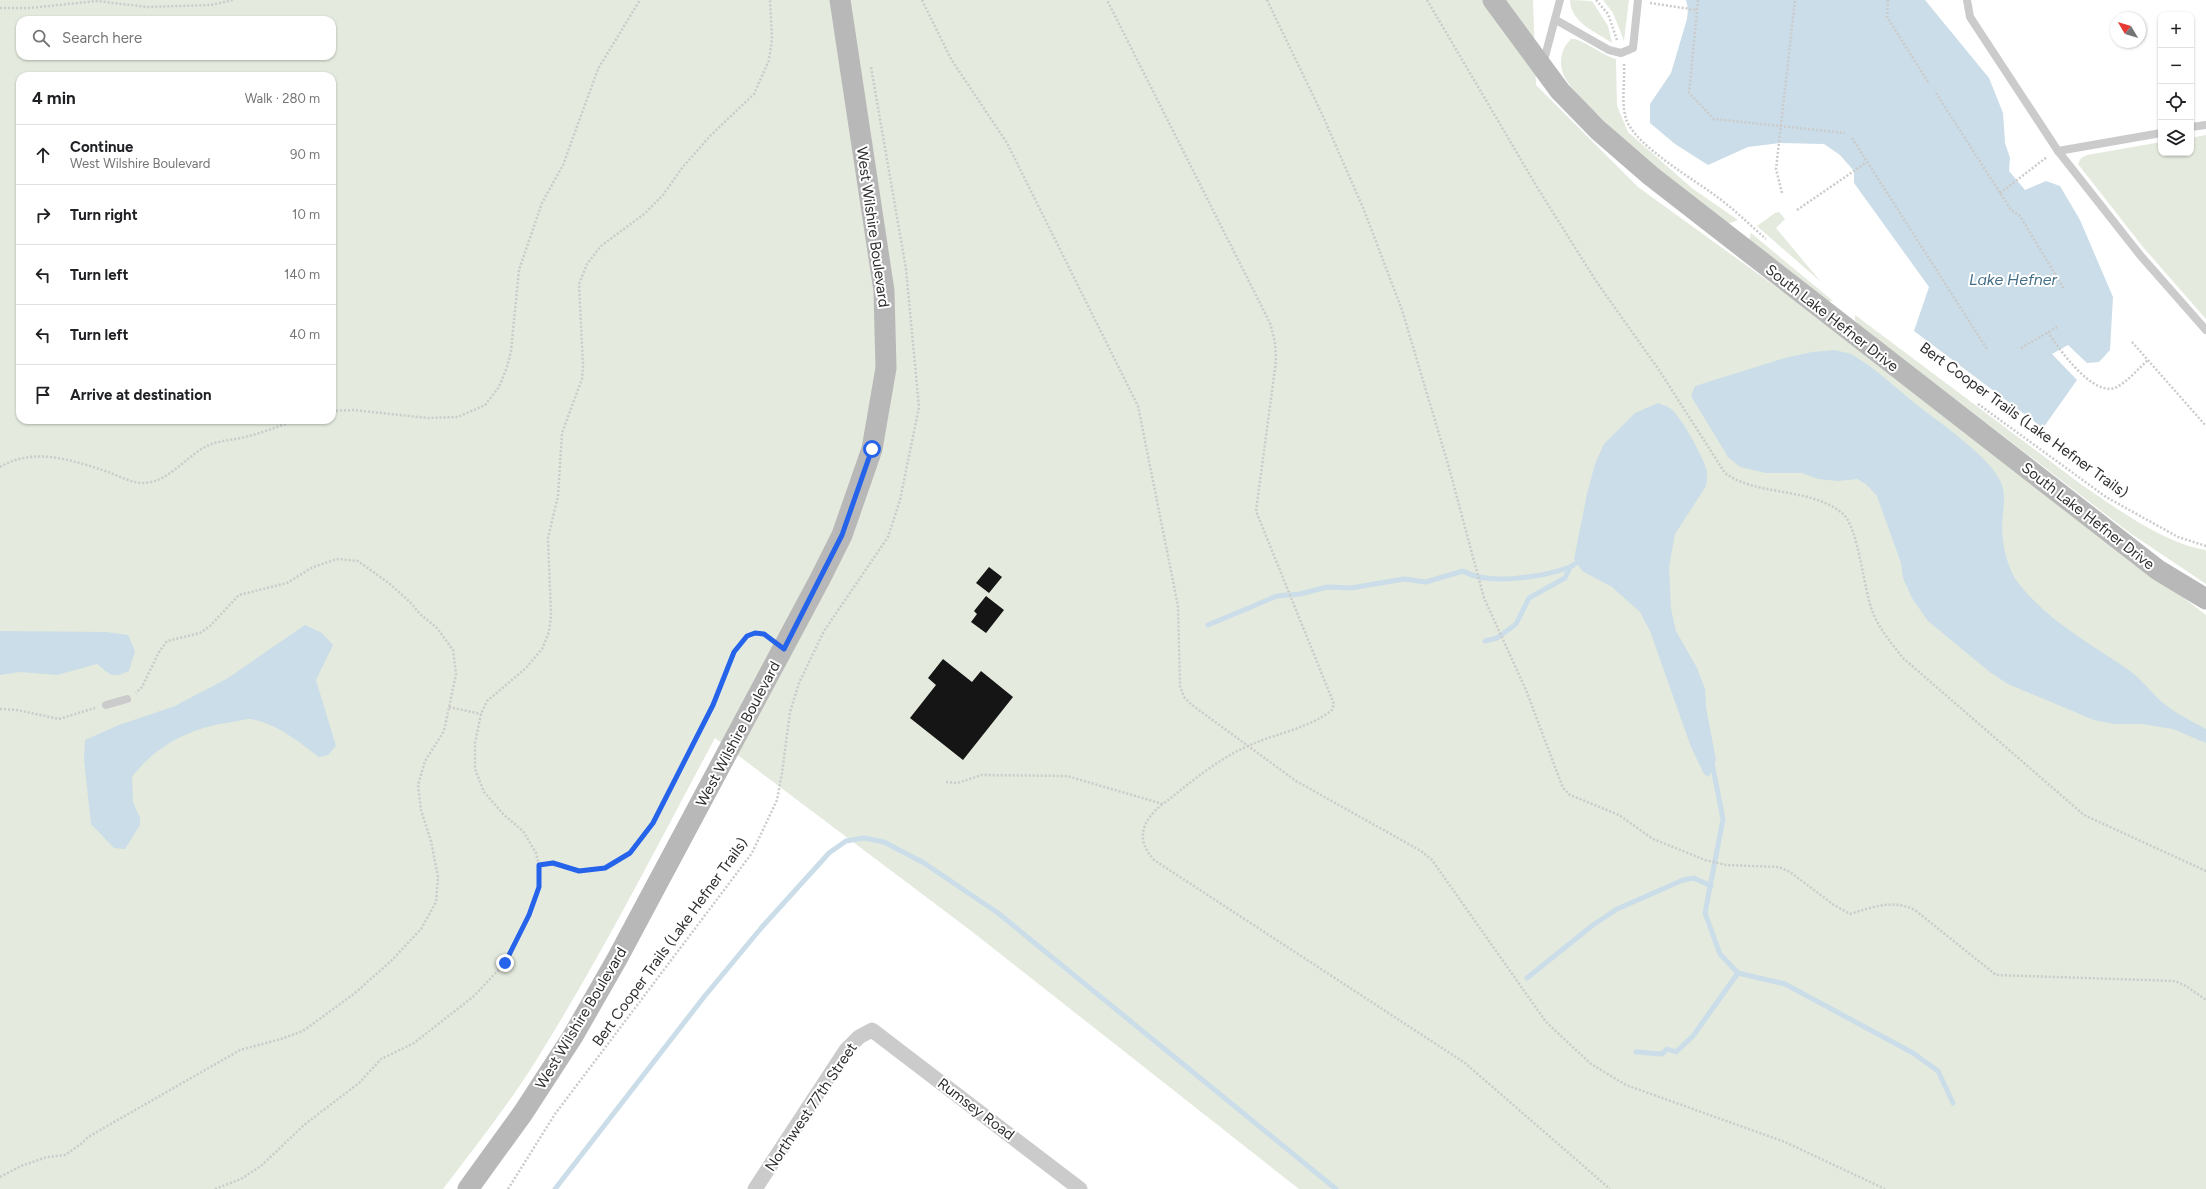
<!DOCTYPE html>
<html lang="en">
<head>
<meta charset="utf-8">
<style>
  :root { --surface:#fff; --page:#f2f2f2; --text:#202124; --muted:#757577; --line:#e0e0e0 }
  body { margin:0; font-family:Figtree,sans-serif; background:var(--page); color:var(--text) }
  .controls { position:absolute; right:12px; top:12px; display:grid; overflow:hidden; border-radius:8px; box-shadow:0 1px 3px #0004 }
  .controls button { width:36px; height:36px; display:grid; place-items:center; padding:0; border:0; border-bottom:1px solid var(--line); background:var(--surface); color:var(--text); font:20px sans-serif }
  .compass { position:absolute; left:2110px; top:12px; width:36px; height:36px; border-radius:50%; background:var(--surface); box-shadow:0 1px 3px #0004; rotate:308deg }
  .stop { position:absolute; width:12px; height:12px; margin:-9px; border:3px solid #2563eb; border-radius:50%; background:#fff }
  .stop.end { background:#2563eb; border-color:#fff; box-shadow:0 1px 4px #0008 }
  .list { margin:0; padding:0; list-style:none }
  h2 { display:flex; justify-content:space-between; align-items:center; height:52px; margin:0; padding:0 16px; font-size:17px }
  h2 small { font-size:13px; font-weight:400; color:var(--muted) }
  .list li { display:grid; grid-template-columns:26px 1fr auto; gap:12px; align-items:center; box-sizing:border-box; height:60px; padding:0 16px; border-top:1px solid var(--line) }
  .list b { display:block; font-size:15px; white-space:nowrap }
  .list p { margin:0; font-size:13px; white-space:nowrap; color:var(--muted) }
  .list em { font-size:13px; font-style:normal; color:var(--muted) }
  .icon { flex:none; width:22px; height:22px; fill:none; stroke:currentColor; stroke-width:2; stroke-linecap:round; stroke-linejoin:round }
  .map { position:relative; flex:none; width:2206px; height:1189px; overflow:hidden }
  .search { position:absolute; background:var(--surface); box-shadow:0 1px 3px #0004; left:16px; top:16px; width:320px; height:44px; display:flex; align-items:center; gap:10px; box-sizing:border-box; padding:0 14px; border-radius:12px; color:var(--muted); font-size:15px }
  .panel { position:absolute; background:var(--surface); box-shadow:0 1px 3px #0004; left:16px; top:72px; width:320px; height:352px; border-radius:12px }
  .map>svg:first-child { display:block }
  .green { fill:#e4eadd; fill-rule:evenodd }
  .water { fill:#cadde8 }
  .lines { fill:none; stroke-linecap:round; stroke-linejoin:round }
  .stream { stroke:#cadde8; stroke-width:5 }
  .building { fill:#151515 }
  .path { stroke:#cbcbcb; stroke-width:2.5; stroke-dasharray:2 2; stroke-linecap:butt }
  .lane { stroke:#cbcbcb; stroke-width:8 }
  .street { stroke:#cbcbcb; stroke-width:15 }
  .secondary { stroke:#b8b8b8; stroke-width:21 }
  .route { stroke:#2563eb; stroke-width:5 }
  .labels { text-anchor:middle; stroke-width:4; stroke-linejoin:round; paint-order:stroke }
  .street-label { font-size:15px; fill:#2e2e2e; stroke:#fff }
  .water-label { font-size:16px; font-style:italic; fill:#436e88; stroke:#fff }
</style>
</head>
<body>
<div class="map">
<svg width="2206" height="1189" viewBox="0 0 2206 1189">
  <rect width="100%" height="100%" fill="#fff"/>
  <g class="green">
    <path d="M0 0H1533L1536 85 1638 187 1830 326 2206 615V1189H1299L970 930 715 738C657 846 602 955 537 1059 509 1104 475 1147 443 1189H0ZM20 20H332V56H20ZM20 76H332V420H20Z"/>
    <path d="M1570 0 1592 1 1608 26 1612 43C1595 31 1571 23 1570 0Z"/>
    <path d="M1603 0H1629L1624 41 1613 13Z"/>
    <path d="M1571 39C1579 37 1603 56 1616 59L1617 106 1628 132 1693 189 1738 220 1728 224 1724 223C1680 186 1634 152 1594 111 1585 101 1574 92 1567 81 1558 68 1559 50 1571 39Z"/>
    <path d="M2206 135V319L2143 247 2078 164 2081 158 2087 155 2161 142V153H2191V138Z"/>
    <path d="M1779 212 1785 219 1776 228 1821 282 1757 226 1775 213Z"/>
    <path d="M1751 233 1833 301H1828L1749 240Z"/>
    <path d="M1855 315 2082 485C2116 508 2165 544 2206 550V584L2130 533 1860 326 1855 320Z"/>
  </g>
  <g class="water">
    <path d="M1686 0H1925L1989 78 2003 113 2005 143 2010 158 2009 171 2025 190 2046 181 2060 186 2080 220 2113 297 2110 350 2099 362 2087 363 2068 345 2052 354 2077 380 2043 428 1914 331 1929 287 1854 183V171L1840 155 1824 144 1780 143 1748 147 1708 165 1675 144 1650 123V104L1671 73 1687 19 1688 9Z"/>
    <path d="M1835 350C1841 352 1848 352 1853 355 1878 370 1899 391 1922 409 1942 424 1995 461 2002 485 2006 497 2003 511 2002 524 2002 543 2007 569 2019 584 2049 622 2091 644 2130 671 2144 681 2153 696 2167 706 2179 715 2193 722 2206 729V743L2173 729 2142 724H2114L2094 720 2008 684 1991 673 1928 621 1912 598 1903 578 1901 563 1877 496 1866 484 1857 479 1838 481 1818 479 1802 473H1766L1740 467 1728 457 1691 396 1695 386 1785 358 1812 352Z"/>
    <path d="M1658 403C1662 405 1667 406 1670 408 1682 418 1701 453 1706 468 1708 474 1707 480 1706 486L1675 534 1669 567 1671 609 1676 631 1697 668 1705 689 1706 708 1716 760 1709 777 1704 774 1691 747 1650 631 1640 612 1612 587 1582 571 1574 559 1587 494 1595 464 1604 444 1635 413Z"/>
    <path d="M305 625 322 633 333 645 316 680 336 746 328 755 319 757C299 742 276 723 250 719 245 719 238 721 232 722 192 727 156 745 132 777L133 802 140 818V825L125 849 114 848 91 824 84 760 85 740 119 725 175 706 228 678Z"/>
    <path d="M0 631 106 632 128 635 135 651 129 671C112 679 111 675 97 664L57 675 20 672 0 675Z"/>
  </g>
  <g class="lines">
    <g class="stream">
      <path d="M1208 625 1277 596 1300 594 1327 587 1351 588 1404 579 1426 582 1463 571C1488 586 1543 577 1570 567"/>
      <path d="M1485 641 1497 638 1516 624 1529 598 1565 578 1570 567 1575 564"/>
      <path d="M1712 763 1723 819 1705 913 1720 954 1738 973 1785 984 1913 1053 1938 1071 1953 1103"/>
      <path d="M1527 978 1593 925 1617 909 1683 880 1694 878 1711 886"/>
      <path d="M1636 1052 1662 1054 1667 1049 1676 1052 1693 1036 1738 973"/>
      <path d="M555 1189 704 997 762 927 829 853 846 841 864 838 884 842 924 863 998 913 1336 1189"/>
    </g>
  </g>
  <g class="building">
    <path d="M989 567 1002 577 989 593 976 583Z"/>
    <path d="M986 596 1004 610 986 633 971 622 977 614 974 611Z"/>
    <path d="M943 659 972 682 981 671 1013 697 963 760 910 718 936 685 928 678Z"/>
  </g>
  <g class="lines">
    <g class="path">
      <path d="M922 0 951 59 1007 143 1138 406 1178 606 1180 686 1184 697 1192 705 1296 781 1421 851 1432 860 1546 1022 1591 1064 1626 1085 1785 1142 1885 1189"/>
      <path d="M1267 0 1322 114 1364 210 1402 310 1448 464 1484 598 1526 690 1563 788 1570 795 1619 815 1653 839 1705 860 1726 865 1779 867 1790 872 1834 905 1850 914C1873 907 1892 899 1915 910L1996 975 2175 981 2186 986 2206 1000"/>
      <path d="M1427 0 1537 187 1596 281 1659 370 1725 473C1755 496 1810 487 1842 513 1859 526 1863 589 1873 613 1880 630 1892 644 1903 658L2084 815 2206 871"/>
      <path d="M1596 0 1608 14 1617 40"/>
      <path d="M1698 0 1689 93 1714 119 1845 133"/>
      <path d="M1888 0 1887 17 1928 82"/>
      <path d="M1650 3 1697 10"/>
      <path d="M0 8H30L97 1 147 7 211 5 233 0"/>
      <path d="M1624 64C1625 83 1621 101 1626 119 1636 147 1697 181 1720 199 1736 211 1751 226 1766 239"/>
      <path d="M1936 93 2011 210 2020 216 2064 289"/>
      <path d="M1852 138 1987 349"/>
      <path d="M1782 193 1776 169 1795 0"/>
      <path d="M2000 193 2047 157"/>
      <path d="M1797 210 1867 162"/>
      <path d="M2048 332C2058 348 2094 399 2117 387 2128 381 2138 369 2148 360"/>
      <path d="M2132 342 2206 426"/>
      <path d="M2021 348 2059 326"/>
      <path d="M1978 404 2106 497 2178 537 2206 546"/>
      <path d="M332 411 353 410 428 418 458 417 485 405 499 387 507 367 511 351 519 270 542 203 563 165 598 69 640 0"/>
      <path d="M0 467C35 446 75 461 111 473 121 477 132 483 143 483 168 483 185 457 207 446 219 440 236 440 249 436 265 432 281 425 297 420"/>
      <path d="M449 707 481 714"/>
      <path d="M0 709 17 710 59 719 95 708"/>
      <path d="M946 782 957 783 982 775 1067 776 1163 804C1190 783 1216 760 1248 746 1276 733 1308 729 1332 710L1334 704 1256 511 1276 361 1275 342 1270 323 1107 0"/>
      <path d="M1162 804C1142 822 1135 838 1154 860L1465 1063 1610 1189"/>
      <path d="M539 865C561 862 581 875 605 868 642 858 670 790 686 758 695 740 705 722 713 704 723 681 730 642 755 633L768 637"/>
      <path d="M0 1177 21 1166 47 1157 65 1155 81 1144 88 1137 240 1050 281 1039 303 1031 355 993 391 961 421 929 436 902 438 877 431 841 421 810 418 785 425 761 444 731 456 674 453 650 437 628 420 614 411 603 390 584 358 561 337 559 313 567 287 583 239 595 210 626 200 633 167 641 159 652 142 687 136 693"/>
      <path d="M215 1189 241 1179 261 1166 304 1125 359 1083 381 1059 414 1043 474 996 505 963 529 915 539 887V865L536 853 523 831 504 815 484 792 475 769V743L481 714 487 701 526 668 542 649 549 632 551 615 548 538 558 496 562 433 582 379 583 366 579 284 587 264 601 246 644 214 663 195 682 168 710 136 754 94 769 60 772 39 770 0"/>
      <path d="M508 1189 555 1114 752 853 777 800 782 773 790 712 799 683 824 631 888 537 900 500 919 407 906 269 871 67"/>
    </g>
    <g class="lane">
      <path d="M1967 0 1970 17 2058 151 2140 255 2206 330"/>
      <path d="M1556 20 1609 50 1621 53 1633 48 1638 0"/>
      <path d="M1543 64 1560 0"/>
      <path d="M2191 127 2206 125"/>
      <path d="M2058 151 2161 133"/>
      <path d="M106 705 127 699"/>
    </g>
    <path class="street" d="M755 1189 846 1050 859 1037 872 1030 1080 1189"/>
    <g class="secondary">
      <path d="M1493 0 1560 91 1598 130 1651 176 2158 570 2206 599"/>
      <path d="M468 1189 523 1113 573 1036 617 959 820 579 842 535 872 449 886 368 884 291 840 0"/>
    </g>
  </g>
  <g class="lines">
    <path class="route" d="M505 963 529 915 539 887V865L553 863 579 871 605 868 630 853 653 823 713 705 734 652 747 636 755 633 764 634 784 649 842 535 872 449"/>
  </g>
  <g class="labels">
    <g class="street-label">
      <text transform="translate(873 227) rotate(82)" y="5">West Wilshire Boulevard</text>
      <text transform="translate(1832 318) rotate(38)" y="5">South Lake Hefner Drive</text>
      <text transform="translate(2024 420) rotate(36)" y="5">Bert Cooper Trails (Lake Hefner Trails)</text>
      <text transform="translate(2088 516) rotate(38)" y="5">South Lake Hefner Drive</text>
      <text transform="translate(738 734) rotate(-62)" y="5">West Wilshire Boulevard</text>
      <text transform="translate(670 942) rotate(-54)" y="5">Bert Cooper Trails (Lake Hefner Trails)</text>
      <text transform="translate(581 1018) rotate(-59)" y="5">West Wilshire Boulevard</text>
      <text transform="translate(811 1107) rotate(-56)" y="5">Northwest 77th Street</text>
      <text transform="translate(976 1109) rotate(37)" y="5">Rumsey Road</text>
    </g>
    <g class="water-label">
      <text x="2013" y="285">Lake Hefner</text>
    </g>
  </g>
</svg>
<div class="controls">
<button>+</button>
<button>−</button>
<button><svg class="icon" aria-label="locate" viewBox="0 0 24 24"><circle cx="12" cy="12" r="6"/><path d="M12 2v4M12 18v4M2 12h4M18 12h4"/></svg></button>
<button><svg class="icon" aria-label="layers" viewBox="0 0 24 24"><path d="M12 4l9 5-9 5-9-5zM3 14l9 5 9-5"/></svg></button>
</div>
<svg class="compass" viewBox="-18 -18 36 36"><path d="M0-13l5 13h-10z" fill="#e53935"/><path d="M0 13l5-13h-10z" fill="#757577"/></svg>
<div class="stop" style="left:872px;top:449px"></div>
<div class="stop end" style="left:505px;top:963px"></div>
<div class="search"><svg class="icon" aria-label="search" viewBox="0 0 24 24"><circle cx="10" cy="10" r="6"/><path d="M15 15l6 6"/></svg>Search here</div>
<section class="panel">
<h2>4 min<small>Walk · 280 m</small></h2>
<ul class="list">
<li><svg class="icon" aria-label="ahead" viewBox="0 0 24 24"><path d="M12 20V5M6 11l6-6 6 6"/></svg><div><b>Continue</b><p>West Wilshire Boulevard</p></div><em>90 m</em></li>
<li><svg class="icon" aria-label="right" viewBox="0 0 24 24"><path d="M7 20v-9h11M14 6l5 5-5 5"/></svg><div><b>Turn right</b></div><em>10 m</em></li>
<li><svg class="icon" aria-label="left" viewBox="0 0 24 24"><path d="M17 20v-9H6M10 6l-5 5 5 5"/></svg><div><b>Turn left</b></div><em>140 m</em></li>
<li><svg class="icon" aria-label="left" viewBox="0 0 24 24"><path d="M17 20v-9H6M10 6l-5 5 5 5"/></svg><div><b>Turn left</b></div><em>40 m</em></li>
<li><svg class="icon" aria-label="arrive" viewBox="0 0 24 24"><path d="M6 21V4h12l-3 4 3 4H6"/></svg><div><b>Arrive at destination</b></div></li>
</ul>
</section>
</div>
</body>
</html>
